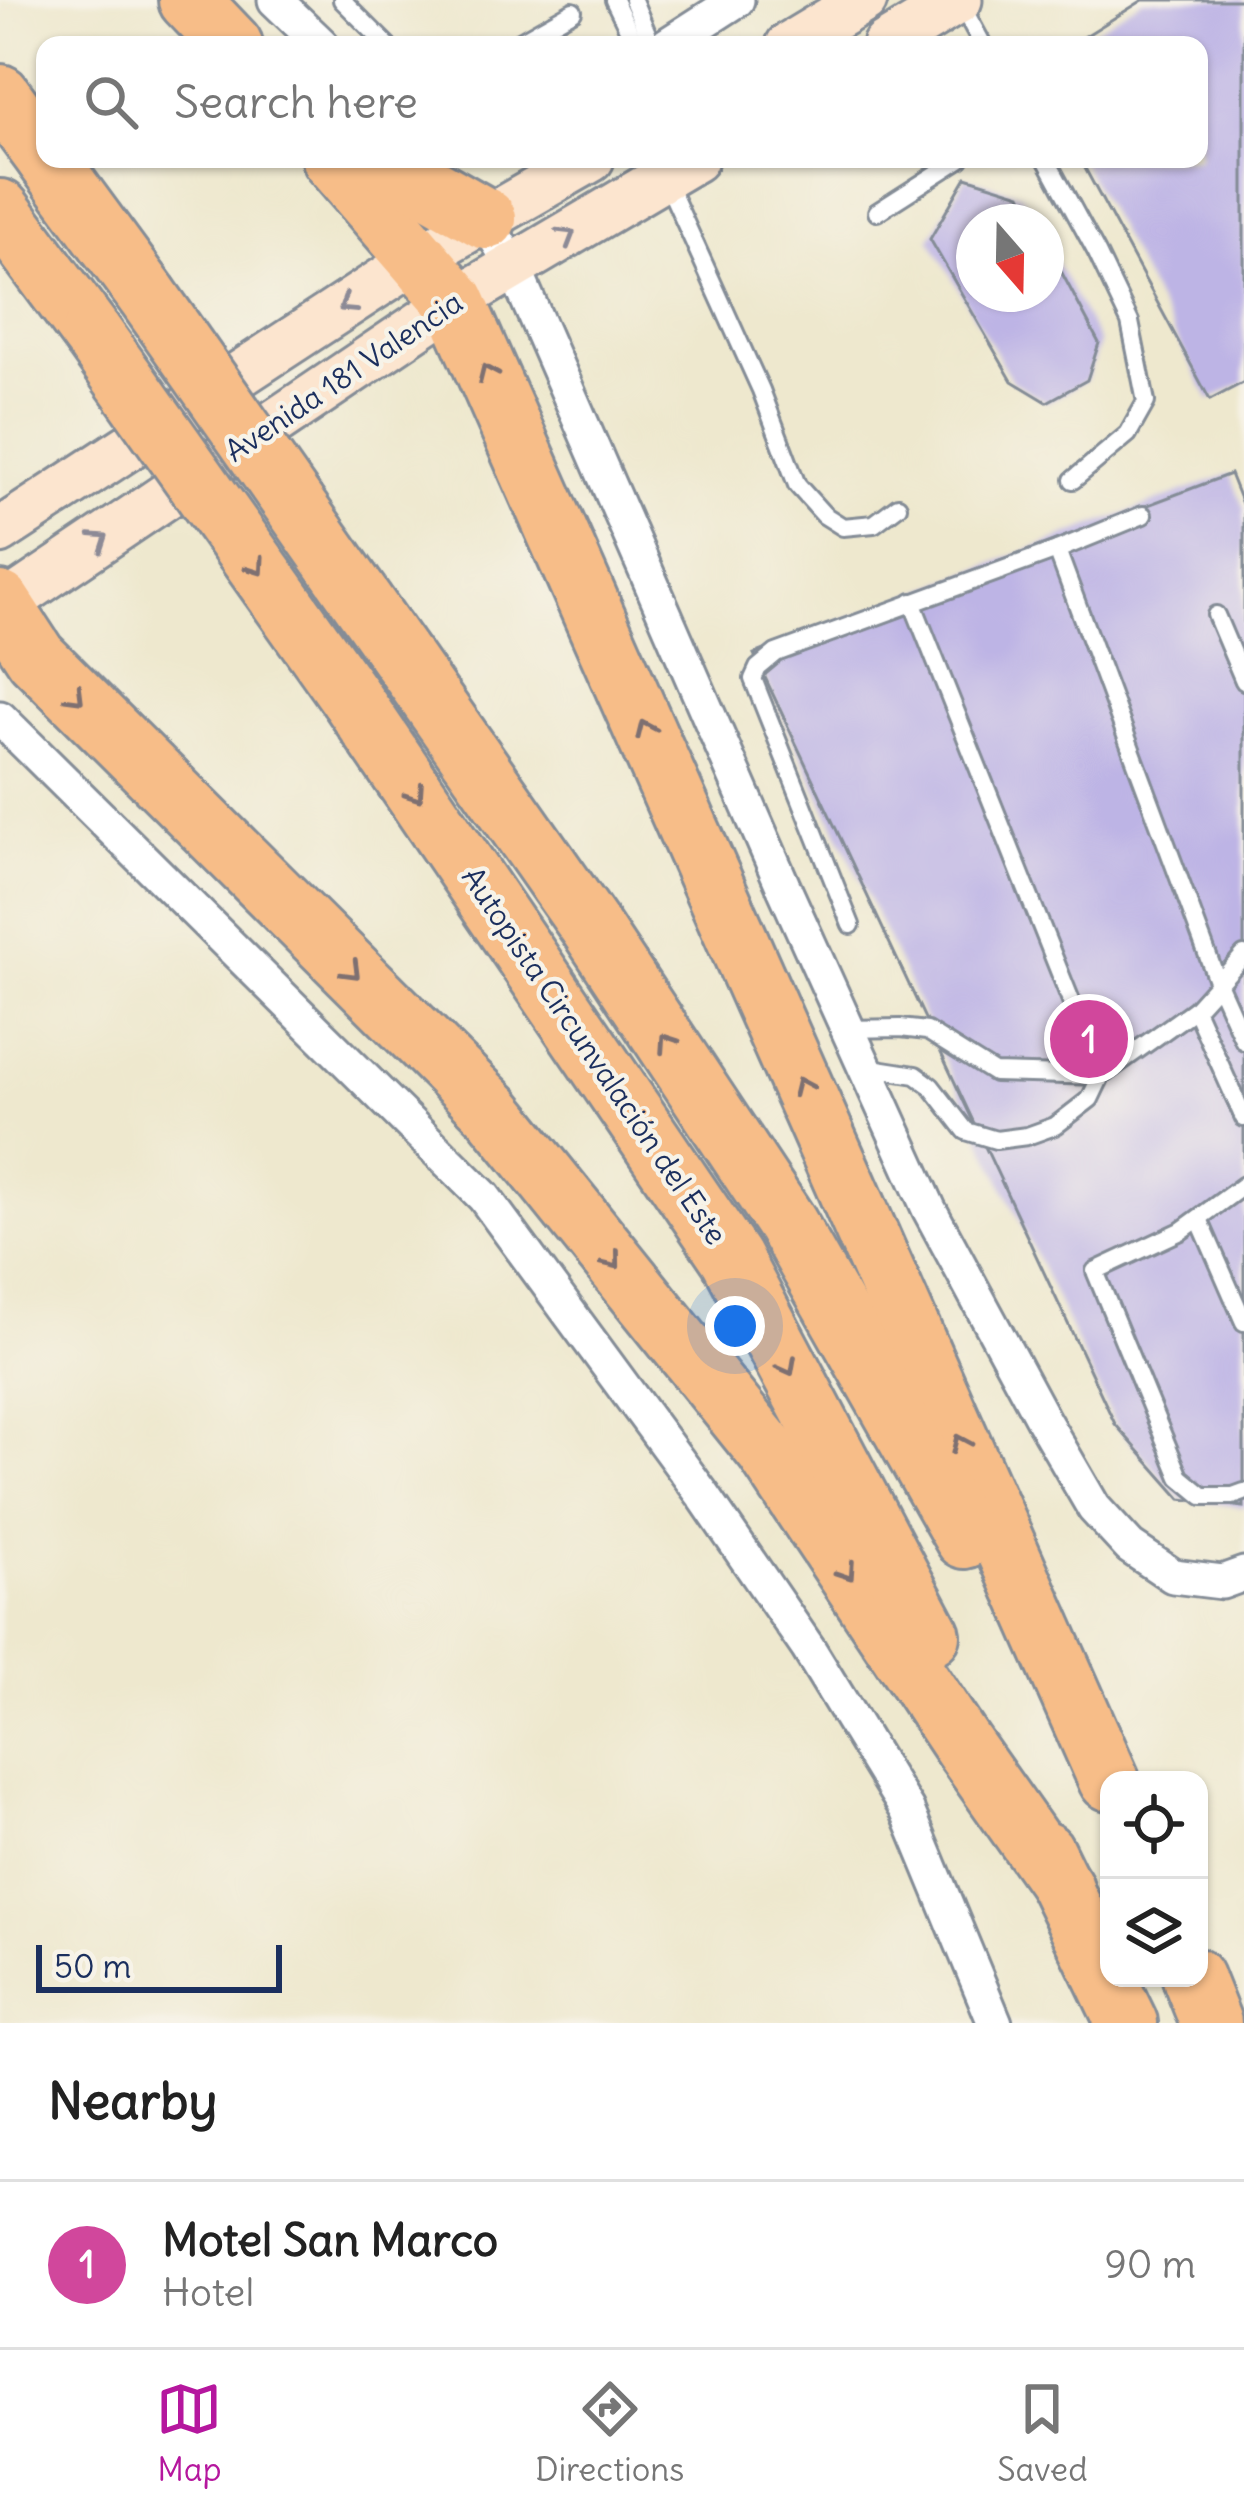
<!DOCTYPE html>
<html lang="en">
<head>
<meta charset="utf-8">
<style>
  :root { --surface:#fff; --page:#f2f2f2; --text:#222; --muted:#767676; --line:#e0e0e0; --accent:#b5179e }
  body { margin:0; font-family:Delius,sans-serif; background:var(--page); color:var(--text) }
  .controls { position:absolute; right:36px; bottom:36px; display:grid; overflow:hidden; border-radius:24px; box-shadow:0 3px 9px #0004 }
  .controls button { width:108px; height:108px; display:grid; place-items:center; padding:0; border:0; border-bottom:3px solid var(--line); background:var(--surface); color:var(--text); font:60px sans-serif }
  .compass { position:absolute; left:956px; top:204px; width:108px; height:108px; border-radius:50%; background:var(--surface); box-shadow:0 3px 9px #0004; rotate:160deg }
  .scale { position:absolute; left:36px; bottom:30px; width:246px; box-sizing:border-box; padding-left:12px; border:6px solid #1b2f5e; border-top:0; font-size:33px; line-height:42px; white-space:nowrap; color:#1b2f5e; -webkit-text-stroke:9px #f7f3e8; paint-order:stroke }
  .you { position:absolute; left:735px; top:1326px; width:42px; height:42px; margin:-30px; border:9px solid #fff; border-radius:50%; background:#1a73e8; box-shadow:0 0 0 18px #1a73e833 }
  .badge { display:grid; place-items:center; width:78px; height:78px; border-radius:50%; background:var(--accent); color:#fff; font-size:39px; font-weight:700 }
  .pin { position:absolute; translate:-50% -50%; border:6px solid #fff; box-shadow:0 3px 12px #0006 }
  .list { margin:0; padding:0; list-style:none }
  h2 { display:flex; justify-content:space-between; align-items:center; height:156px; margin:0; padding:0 48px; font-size:51px }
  h2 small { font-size:39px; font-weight:400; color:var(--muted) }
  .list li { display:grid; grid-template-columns:78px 1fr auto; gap:36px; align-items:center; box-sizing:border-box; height:168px; padding:0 48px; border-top:3px solid var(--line) }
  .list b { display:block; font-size:45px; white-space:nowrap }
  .list p { margin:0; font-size:39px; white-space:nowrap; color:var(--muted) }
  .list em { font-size:39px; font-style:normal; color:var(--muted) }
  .icon { flex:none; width:66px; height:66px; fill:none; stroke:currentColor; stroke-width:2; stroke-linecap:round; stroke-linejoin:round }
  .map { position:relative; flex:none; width:1244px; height:2023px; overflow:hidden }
  .search { position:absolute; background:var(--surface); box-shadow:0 3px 9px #0004; left:36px; right:36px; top:36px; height:132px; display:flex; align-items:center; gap:30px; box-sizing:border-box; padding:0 42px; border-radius:24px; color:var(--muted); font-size:45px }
  .sheet { height:324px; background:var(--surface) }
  nav { display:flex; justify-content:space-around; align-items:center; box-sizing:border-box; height:168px; border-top:3px solid var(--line); background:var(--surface); font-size:33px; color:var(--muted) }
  nav a { display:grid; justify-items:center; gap:6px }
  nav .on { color:var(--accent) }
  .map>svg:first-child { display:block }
  .building { fill:#bdb4e5 }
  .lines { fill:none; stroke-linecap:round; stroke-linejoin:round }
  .lane-casing { stroke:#848c96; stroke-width:22 }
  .street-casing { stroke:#848c96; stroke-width:39 }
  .secondary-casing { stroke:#848c96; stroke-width:51 }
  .highway-casing { stroke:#848c96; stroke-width:66 }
  .lane { stroke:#fff; stroke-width:16 }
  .street { stroke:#fff; stroke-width:33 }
  .secondary { stroke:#fce5cf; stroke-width:45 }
  .highway { stroke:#f7bd88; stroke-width:60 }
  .highway-bridge-casing { stroke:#848c96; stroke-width:66; stroke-linecap:butt }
  .highway-bridge { stroke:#f7bd88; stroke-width:60 }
  .oneway { stroke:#8c8a96 }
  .oneway2 { stroke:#7e6f71 }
  .labels { text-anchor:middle; stroke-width:9; stroke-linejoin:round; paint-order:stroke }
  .street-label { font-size:30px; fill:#1b2f5e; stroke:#f7f3e8 }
</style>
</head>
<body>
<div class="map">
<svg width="1244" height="2023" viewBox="0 0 1244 2023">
  <rect width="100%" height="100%" fill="#f7f3e8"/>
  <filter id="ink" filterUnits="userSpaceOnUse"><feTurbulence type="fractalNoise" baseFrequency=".00833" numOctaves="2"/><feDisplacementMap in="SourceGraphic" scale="24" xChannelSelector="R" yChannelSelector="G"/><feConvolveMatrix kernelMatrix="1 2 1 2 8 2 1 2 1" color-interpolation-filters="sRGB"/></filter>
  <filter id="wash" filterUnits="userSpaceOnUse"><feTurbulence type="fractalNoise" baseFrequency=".004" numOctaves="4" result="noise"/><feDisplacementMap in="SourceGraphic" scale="48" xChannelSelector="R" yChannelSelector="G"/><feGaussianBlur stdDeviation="2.7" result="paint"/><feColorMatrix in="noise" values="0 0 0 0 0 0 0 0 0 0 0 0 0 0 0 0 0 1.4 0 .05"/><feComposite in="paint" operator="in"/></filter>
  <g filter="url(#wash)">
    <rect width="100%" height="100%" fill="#eee8ce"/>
    <g id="blocks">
      <g class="building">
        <path d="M1143 0H1244V382L1210 400 1080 159H1199V45H1071Z"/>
        <path d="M966 177 1021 194 1035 222H974V294H1046V243L1099 343 1087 380 1047 402 1012 381 930 239Z"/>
        <path d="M1230 474 1244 509V1507L1181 1499 1115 1424 754 654Z"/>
      </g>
    </g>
  </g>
  <g filter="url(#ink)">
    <use href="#blocks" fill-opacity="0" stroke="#848c96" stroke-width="3"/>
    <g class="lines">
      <g class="lane-casing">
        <g id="lane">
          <path d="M342 0 387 45"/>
          <path d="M614 0 636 45"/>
          <path d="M633 0 652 45"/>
          <path d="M959 1 983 45"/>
          <path d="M513 45 573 11"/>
          <path d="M1046 159 1097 253 1130 322 1146 402 1128 434 1073 480"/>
          <path d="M665 178 761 390 797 485 824 515 843 527 874 524 898 506"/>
          <path d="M877 212 960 159"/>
          <path d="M1057 550 1218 983 1244 1041"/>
          <path d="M912 602 1101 1076"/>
          <path d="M1216 615 1244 681"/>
          <path d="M851 925 753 679 758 668 776 653 1057 550 1143 515"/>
          <path d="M1195 1009 1244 1118"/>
          <path d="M847 1029 900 1028 927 1031 994 1073 1101 1076"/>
          <path d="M865 1067 916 1075 931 1086 966 1131 996 1140 1027 1136 1055 1126 1090 1099 1101 1076 1195 1009 1244 955"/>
          <path d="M1244 1185 1181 1231 1095 1271 1180 1477 1203 1496H1233L1244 1492"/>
          <path d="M1199 1219 1244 1322"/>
        </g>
      </g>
      <g class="street-casing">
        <g id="street">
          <path d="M275 0 322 45"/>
          <path d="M667 45 737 0"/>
          <path d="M477 207 514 268 783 886 929 1209 1043 1420 1094 1508 1130 1547 1173 1576 1222 1582 1244 1574"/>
          <path d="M0 718 484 1197 703 1495 808 1648 907 1810 995 2023"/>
        </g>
      </g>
      <g class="secondary-casing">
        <g id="secondary">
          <path d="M789 45 864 0"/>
          <path d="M885 45 959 0"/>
          <path d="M0 531 418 258 591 159"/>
          <path d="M3 606 455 301 695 159"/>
        </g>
      </g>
      <g class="highway-casing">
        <g id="highway">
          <path d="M189 0 232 45"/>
          <path d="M0 95 45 156"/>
          <path d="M47 159 147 295"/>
          <path d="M332 159 455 301 1109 1780"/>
          <path d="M380 159 486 219"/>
          <path d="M0 210 92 334"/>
          <path d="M0 602 36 657 493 1111 766 1450 963 1746 1063 1888"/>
          <path d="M402 658 589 925 787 1224 965 1538"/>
          <path d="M350 697 731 1258 930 1635"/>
          <path d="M1044 1852 1127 2023"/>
          <path d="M1193 1978 1211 2023"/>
        </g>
      </g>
      <use href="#lane" class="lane"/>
      <use href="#street" class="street"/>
      <use href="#secondary" class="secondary"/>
      <use href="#highway" class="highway"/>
      <g class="highway-bridge-casing">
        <g id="highway-bridge">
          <path d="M147 295 402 658"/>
          <path d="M92 334 350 697"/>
        </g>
      </g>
      <use href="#highway-bridge" class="highway-bridge"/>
    </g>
    <defs><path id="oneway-chevron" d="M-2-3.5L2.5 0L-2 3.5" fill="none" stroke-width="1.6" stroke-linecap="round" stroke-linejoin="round" transform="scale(3)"/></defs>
    <g class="oneway">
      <use href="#oneway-chevron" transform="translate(567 236) rotate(-31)"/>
      <use href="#oneway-chevron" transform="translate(347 305) rotate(147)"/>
      <use href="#oneway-chevron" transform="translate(100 540) rotate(-34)"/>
    </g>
    <g class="oneway2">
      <use href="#oneway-chevron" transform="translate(487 373) rotate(-114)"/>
      <use href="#oneway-chevron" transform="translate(257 567) rotate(55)"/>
      <use href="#oneway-chevron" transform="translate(76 696) rotate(45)"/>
      <use href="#oneway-chevron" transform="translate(645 729) rotate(-114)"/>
      <use href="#oneway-chevron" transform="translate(416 794) rotate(56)"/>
      <use href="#oneway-chevron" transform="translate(352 971) rotate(45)"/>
      <use href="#oneway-chevron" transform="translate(667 1042) rotate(-124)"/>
      <use href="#oneway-chevron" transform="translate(802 1086) rotate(-114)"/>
      <use href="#oneway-chevron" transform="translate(613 1261) rotate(51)"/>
      <use href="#oneway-chevron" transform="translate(788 1367) rotate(62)"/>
      <use href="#oneway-chevron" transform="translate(960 1443) rotate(-114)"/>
      <use href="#oneway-chevron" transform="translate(847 1572) rotate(56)"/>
    </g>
  </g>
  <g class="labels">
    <g class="street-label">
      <text transform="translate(344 377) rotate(-34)" y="10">Avenida 181 Valencia</text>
      <text transform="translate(594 1056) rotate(56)" y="10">Autopista Circunvalación del Este</text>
    </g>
  </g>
</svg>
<div class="controls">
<button><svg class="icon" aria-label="locate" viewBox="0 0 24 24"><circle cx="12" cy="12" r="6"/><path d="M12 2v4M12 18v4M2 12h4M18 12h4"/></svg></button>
<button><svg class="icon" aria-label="layers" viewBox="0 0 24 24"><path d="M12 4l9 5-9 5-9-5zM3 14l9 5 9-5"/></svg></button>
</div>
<svg class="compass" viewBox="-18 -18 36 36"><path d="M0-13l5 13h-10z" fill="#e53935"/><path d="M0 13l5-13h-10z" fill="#767676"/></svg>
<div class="scale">50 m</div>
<div class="you"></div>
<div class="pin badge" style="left:1089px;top:1039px;background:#d1479c">1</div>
<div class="search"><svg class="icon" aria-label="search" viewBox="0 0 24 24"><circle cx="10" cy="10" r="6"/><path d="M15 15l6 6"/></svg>Search here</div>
</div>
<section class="sheet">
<h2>Nearby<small></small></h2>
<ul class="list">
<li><span class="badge" style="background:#d1479c">1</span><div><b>Motel San Marco</b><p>Hotel</p></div><em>90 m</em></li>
</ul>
</section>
<nav>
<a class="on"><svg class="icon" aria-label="map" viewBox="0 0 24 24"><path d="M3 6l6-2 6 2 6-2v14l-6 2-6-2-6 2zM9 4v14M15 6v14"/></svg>Map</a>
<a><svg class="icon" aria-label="directions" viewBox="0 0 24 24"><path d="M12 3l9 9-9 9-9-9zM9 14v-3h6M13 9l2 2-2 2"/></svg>Directions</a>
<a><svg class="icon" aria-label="saved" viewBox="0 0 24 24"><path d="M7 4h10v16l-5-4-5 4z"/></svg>Saved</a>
</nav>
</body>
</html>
